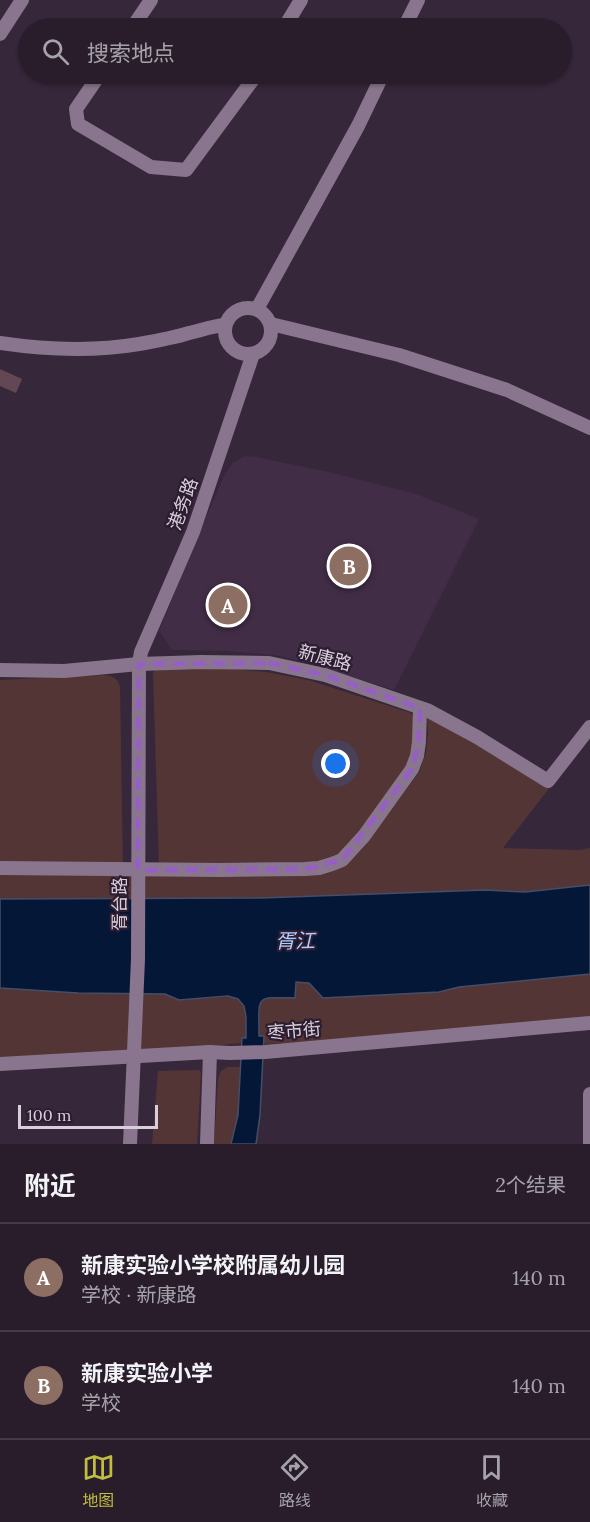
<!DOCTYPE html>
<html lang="zh">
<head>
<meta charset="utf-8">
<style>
  :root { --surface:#291d2c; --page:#352a38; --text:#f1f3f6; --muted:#a5a2a9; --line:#453b48; --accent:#c1bd40 }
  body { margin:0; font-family:Lora,"Noto Sans SC",serif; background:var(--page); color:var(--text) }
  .scale { position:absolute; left:18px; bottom:15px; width:140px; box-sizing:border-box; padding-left:6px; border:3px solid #d9cfdc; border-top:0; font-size:16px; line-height:21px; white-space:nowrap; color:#d9cfdc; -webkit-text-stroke:4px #2d1d31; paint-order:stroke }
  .you { position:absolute; left:336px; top:764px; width:21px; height:21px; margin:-15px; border:4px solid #fff; border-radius:50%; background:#1a73e8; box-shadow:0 0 0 9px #1a73e833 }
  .badge { display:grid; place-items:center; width:39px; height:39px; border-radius:50%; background:var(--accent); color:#fff; font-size:20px; font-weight:700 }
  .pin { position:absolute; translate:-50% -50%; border:3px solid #fff; box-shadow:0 2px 6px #0006 }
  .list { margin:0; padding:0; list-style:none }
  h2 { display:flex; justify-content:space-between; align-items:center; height:78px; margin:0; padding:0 24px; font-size:26px }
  h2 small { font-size:20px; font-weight:400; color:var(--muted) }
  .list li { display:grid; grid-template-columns:39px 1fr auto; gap:18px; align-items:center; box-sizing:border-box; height:108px; padding:0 24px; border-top:2px solid var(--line) }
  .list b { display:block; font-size:22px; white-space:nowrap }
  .list p { margin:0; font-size:20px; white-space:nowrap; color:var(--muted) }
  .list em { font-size:20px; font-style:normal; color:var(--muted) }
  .icon { flex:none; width:33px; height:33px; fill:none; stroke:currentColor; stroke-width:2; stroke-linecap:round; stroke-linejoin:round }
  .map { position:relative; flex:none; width:590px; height:1144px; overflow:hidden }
  .search { position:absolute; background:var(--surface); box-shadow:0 2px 4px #0004; left:18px; right:18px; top:18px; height:66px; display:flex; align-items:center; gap:15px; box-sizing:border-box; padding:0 21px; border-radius:33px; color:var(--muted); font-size:22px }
  .sheet { height:294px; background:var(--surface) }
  nav { display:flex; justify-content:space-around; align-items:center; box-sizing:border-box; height:84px; border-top:2px solid var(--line); background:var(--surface); font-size:16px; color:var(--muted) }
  nav a { display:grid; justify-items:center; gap:3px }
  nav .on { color:var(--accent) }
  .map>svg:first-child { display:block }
  .built { fill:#422d47 }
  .green { fill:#543536 }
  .water { fill:#051737; stroke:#454e68; stroke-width:1.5 }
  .building { fill:#634754 }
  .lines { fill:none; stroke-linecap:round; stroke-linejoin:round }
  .minor { stroke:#89768e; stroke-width:14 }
  .marked { fill:none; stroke:#975dc8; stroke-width:4.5; stroke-dasharray:12 8; stroke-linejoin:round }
  .labels { text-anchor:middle; stroke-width:4.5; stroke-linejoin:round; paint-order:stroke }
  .street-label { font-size:18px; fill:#d9cfdc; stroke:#2d1d31 }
  .water-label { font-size:20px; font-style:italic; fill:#aeccff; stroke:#2d1d31 }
</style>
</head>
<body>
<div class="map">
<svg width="590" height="1144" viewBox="0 0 590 1144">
  <rect width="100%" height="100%" fill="#37273b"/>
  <path class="built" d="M245 456 256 457 329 472 416 494 479 519 394 690 306 662 274 655 227 651 172 650 159 631 191 552 225 474 233 463Z"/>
  <g class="green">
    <path d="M173 664 266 672 308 680 411 713 414 718 415 728 411 756 402 775 342 855 315 863 159 866 153 673 156 668Z"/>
    <path d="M103 675C112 675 118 678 120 687L123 865 0 862V680Z"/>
    <path d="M427 717 491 750 550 787 503 848 580 850 590 848V885L525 892 485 890 261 898 0 899V873L349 862 365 846 419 772 426 753 428 733Z"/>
    <path d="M590 974V1018L306 1042 263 1044 264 1037 259 1036 260 1002 267 997 295 998 296 982 308 983 311 985 438 992 459 987Z"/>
    <path d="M0 988 78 993 165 994 179 1000 232 997C250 1003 246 1023 246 1039H242L241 1043 121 1055 0 1061Z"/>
    <path d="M227 1067H240L238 1115 231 1144H214L218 1078 221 1071Z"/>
    <path d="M199 1070 201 1073 197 1144H152L158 1071Z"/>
  </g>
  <path class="water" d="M590 885V974L459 987 439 992 323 998 309 983 296 982 295 998C254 997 259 995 259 1036H264L260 1115 256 1144H231L238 1115 242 1038H246V1017L244 1006 238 999 228 996 179 1000 165 994 78 993 0 988V899L261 898 485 890 525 892Z"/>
  <path class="building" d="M0 369 22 379 16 393 0 386Z"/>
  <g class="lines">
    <g class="minor">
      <path d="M132 28 151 0"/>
      <path d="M284 28 301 0"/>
      <path d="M404 28 418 0"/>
      <path d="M0 34 22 0"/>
      <path d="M100 74 76 109 78 124 151 167 186 170 257 74"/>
      <circle cx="248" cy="331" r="23"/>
      <path d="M257 309 358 126 383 74"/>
      <path d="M271 324 399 355 507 390 590 428"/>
      <path d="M0 343C47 350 92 352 139 344 156 341 173 338 189 333 202 330 212 326 225 325"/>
      <path d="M0 670 64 671 139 664 201 662 269 663 325 675 427 710 477 737 548 781 590 727"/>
      <path d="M0 868 221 870 305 869 319 868 332 864 342 860 364 836 412 769 417 756 419 742 420 708"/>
      <path d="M0 1064 210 1052 230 1053 265 1052 590 1023"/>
      <path d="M130 1144 138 959 139 664 141 652 193 532 253 354"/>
      <path d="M207 1144 210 1052"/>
      <path d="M590 1144V1094"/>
    </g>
  </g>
  <path class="marked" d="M269 663 325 675 420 708 419 742 412 769 342 860 305 869 138 870 139 664Z"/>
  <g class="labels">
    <g class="street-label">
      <text transform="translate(183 504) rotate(-70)" y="6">港务路</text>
      <text transform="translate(325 658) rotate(15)" y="6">新康路</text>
      <text transform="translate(120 904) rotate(-90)" y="6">胥台路</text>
      <text transform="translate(294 1031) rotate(-5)" y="6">枣市街</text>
    </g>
    <g class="water-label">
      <text transform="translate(295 941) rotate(-1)" y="7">胥江</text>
    </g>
  </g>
</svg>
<div class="scale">100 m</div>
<div class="you"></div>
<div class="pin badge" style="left:228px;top:605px;background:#8d6e63">A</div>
<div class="pin badge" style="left:349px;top:566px;background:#8d6e63">B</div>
<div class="search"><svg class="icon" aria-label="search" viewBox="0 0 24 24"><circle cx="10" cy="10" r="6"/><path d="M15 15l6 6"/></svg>搜索地点</div>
</div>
<section class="sheet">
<h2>附近<small>2个结果</small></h2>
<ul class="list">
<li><span class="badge" style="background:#8d6e63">A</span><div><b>新康实验小学校附属幼儿园</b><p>学校 · 新康路</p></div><em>140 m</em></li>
<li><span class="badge" style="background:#8d6e63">B</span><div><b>新康实验小学</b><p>学校</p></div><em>140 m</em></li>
</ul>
</section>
<nav>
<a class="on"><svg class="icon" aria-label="map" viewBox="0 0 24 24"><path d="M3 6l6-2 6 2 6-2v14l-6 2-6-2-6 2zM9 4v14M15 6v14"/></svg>地图</a>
<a><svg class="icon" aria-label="directions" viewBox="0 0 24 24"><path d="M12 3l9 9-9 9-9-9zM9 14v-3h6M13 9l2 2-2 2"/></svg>路线</a>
<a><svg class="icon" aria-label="saved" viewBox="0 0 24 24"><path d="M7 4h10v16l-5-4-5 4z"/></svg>收藏</a>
</nav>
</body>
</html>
